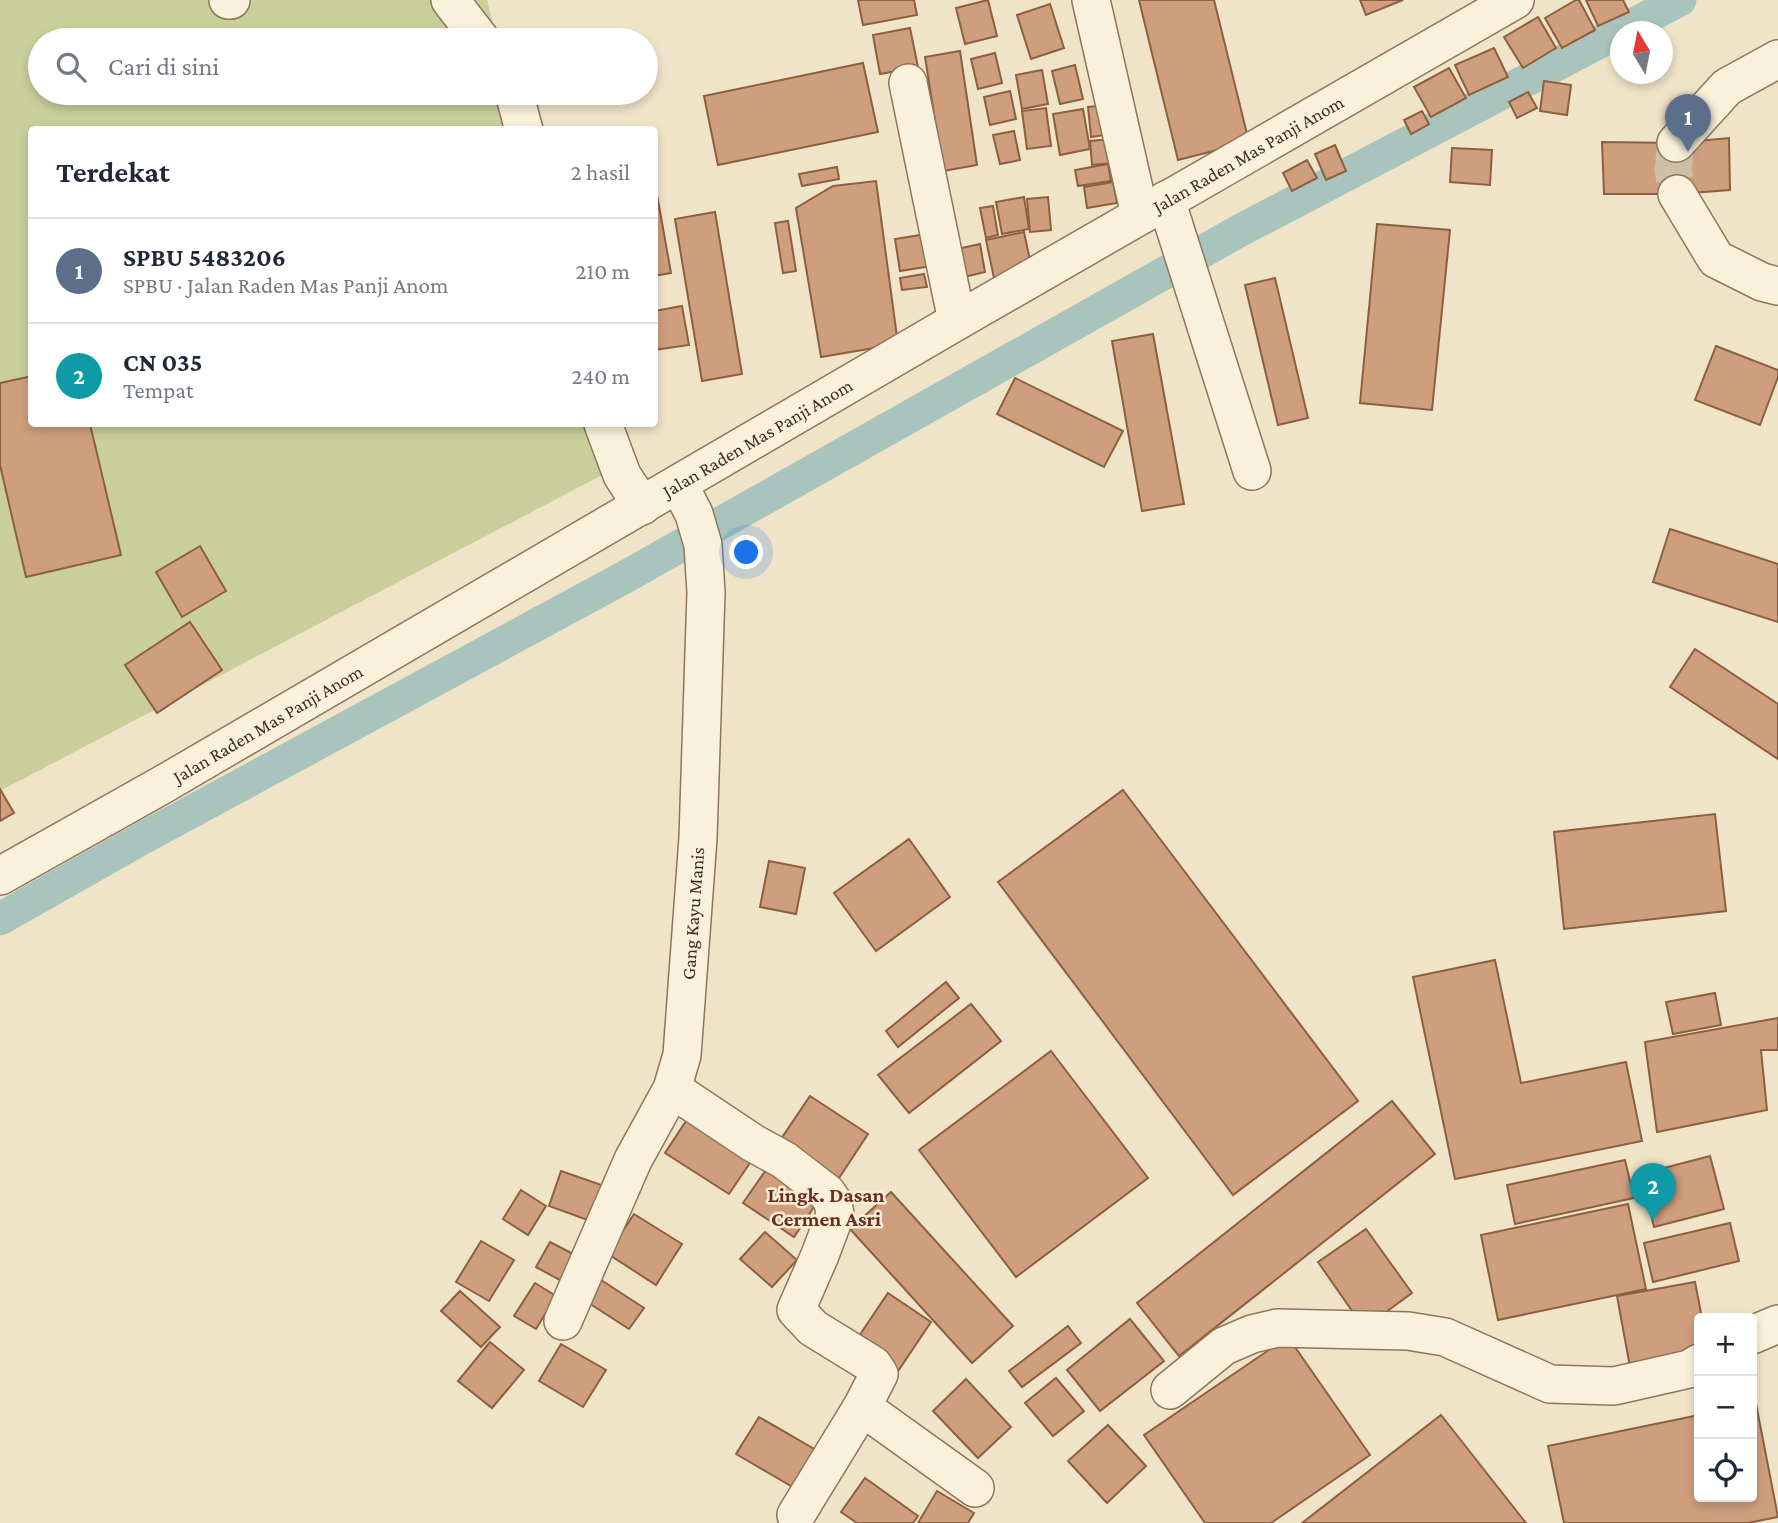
<!DOCTYPE html>
<html lang="id">
<head>
<meta charset="utf-8">
<style>
  :root { --surface:#fff; --page:#f2f2f3; --text:#1f2937; --muted:#747a83; --line:#e0e1e3; --accent:#ea580c }
  body { margin:0; font-family:"Crimson Pro",serif; background:var(--page); color:var(--text) }
  .controls { position:absolute; right:21px; bottom:21px; display:grid; overflow:hidden; border-radius:7px; box-shadow:0 4px 10px #0003 }
  .controls button { width:63px; height:63px; display:grid; place-items:center; padding:0; border:0; border-bottom:2px solid var(--line); background:var(--surface); color:var(--text); font:35px sans-serif }
  .compass { position:absolute; left:1610px; top:21px; width:63px; height:63px; border-radius:50%; background:var(--surface); box-shadow:0 4px 10px #0003; rotate:350deg }
  .you { position:absolute; left:747px; top:553px; width:24px; height:24px; margin:-18px; border:5px solid #fff; border-radius:50%; background:#1a73e8; box-shadow:0 0 0 10px #1a73e833 }
  .badge { display:grid; place-items:center; width:46px; height:46px; border-radius:50%; background:var(--accent); color:#fff; font-size:23px; font-weight:700 }
  .pin { position:absolute; translate:-50% -58px; filter:drop-shadow(0 2px 4px #0008) }
  .pin::after { content:''; position:absolute; top:37px; width:24px; height:21px; background:inherit; clip-path:polygon(0 0,100% 0,50% 100%) }
  .list { margin:0; padding:0; list-style:none }
  h2 { display:flex; justify-content:space-between; align-items:center; height:91px; margin:0; padding:0 28px; font-size:30px }
  h2 small { font-size:23px; font-weight:400; color:var(--muted) }
  .list li { display:grid; grid-template-columns:46px 1fr auto; gap:21px; align-items:center; box-sizing:border-box; height:105px; padding:0 28px; border-top:2px solid var(--line) }
  .list b { display:block; font-size:26px; white-space:nowrap }
  .list p { margin:0; font-size:23px; white-space:nowrap; color:var(--muted) }
  .list em { font-size:23px; font-style:normal; color:var(--muted) }
  .icon { flex:none; width:38px; height:38px; fill:none; stroke:currentColor; stroke-width:2; stroke-linecap:round; stroke-linejoin:round }
  .map { position:relative; flex:none; width:1778px; height:1523px; overflow:hidden }
  .search { position:absolute; background:var(--surface); box-shadow:0 4px 10px #0003; left:28px; top:28px; width:630px; height:77px; display:flex; align-items:center; gap:18px; box-sizing:border-box; padding:0 24px; border-radius:38px; color:var(--muted); font-size:26px }
  .panel { position:absolute; background:var(--surface); box-shadow:0 4px 10px #0003; left:28px; top:126px; width:630px; height:301px; border-radius:7px }
  .map>svg:first-child { display:block }
  .green { fill:#c9cf9b }
  .lines { fill:none; stroke-linecap:round; stroke-linejoin:round }
  .canal { stroke:#a9c4bc; stroke-width:33 }
  .building { fill:#cf9f7d; stroke:#8d5f41; stroke-width:2 }
  .minor-tunnel { stroke:#ccc0a6; stroke-width:37; stroke-dasharray:37 18; stroke-linecap:butt }
  .minor-casing { stroke:#8d765c; stroke-width:40 }
  .minor { stroke:#faf1dc; stroke-width:37 }
  .labels { text-anchor:middle; stroke-width:5; stroke-linejoin:round; paint-order:stroke }
  .street-label { font-size:19px; fill:#3d2e20; stroke:#f7eed8 }
  .neighbourhood-label { font-size:21px; font-weight:bold; fill:#6b2e1e; stroke:#f7eed8 }
</style>
</head>
<body>
<div class="map">
<svg width="1778" height="1523" viewBox="0 0 1778 1523">
  <rect width="100%" height="100%" fill="#f0e4c8"/>
  <path class="green" d="M0 0H487L497 40H40V93H510L519 129 32 130V424H592L604 474 0 791Z"/>
  <g class="lines">
    <path class="canal" d="M0 919 141 839 625 577 1239 231 1680 0"/>
  </g>
  <g class="building">
    <path d="M858 0H914L917 15 863 25Z"/>
    <path d="M988 0 997 36 965 44 956 8Z"/>
    <path d="M1139 0H1214L1249 142 1178 160Z"/>
    <path d="M1360 0H1403L1366 15Z"/>
    <path d="M1576 0H1579L1595 30 1562 48 1545 18Z"/>
    <path d="M1586 0H1623L1629 12 1598 26Z"/>
    <path d="M1050 4 1064 48 1031 59 1017 15Z"/>
    <path d="M1538 17 1556 48 1523 68 1504 37Z"/>
    <path d="M910 28 918 67 880 74 873 35Z"/>
    <path d="M1494 48 1508 77 1469 95 1455 65Z"/>
    <path d="M960 51 977 165 943 171 925 57Z"/>
    <path d="M995 53 1002 83 978 89 971 59Z"/>
    <path d="M863 63 878 132 718 165 704 96Z"/>
    <path d="M1075 65 1083 99 1060 104 1052 71Z"/>
    <path d="M1449 68 1466 98 1431 117 1414 87Z"/>
    <path d="M1042 70 1048 104 1022 109 1016 75Z"/>
    <path d="M1544 81 1571 85 1567 115 1540 111Z"/>
    <path d="M1010 91 1016 119 990 125 984 97Z"/>
    <path d="M1528 92 1537 108 1517 118 1509 102Z"/>
    <path d="M1108 105 1111 134 1091 137 1088 107Z"/>
    <path d="M1046 108 1051 146 1027 149 1022 111Z"/>
    <path d="M1083 109 1090 149 1060 155 1053 114Z"/>
    <path d="M1422 111 1429 124 1411 134 1404 120Z"/>
    <path d="M1014 131 1020 160 1000 164 993 135Z"/>
    <path d="M1729 138 1730 190 1677 194H1604L1602 142 1676 143Z"/>
    <path d="M1110 139 1112 163 1092 165 1090 141Z"/>
    <path d="M1335 145 1346 171 1326 180 1315 154Z"/>
    <path d="M1452 148 1492 150 1490 185 1450 182Z"/>
    <path d="M1307 160 1317 178 1292 191 1283 173Z"/>
    <path d="M1108 164 1111 181 1078 186 1075 170Z"/>
    <path d="M837 167 839 179 802 186 799 174Z"/>
    <path d="M654 178 671 273 654 276Z"/>
    <path d="M876 181 898 344 821 357 796 208 833 186Z"/>
    <path d="M1113 182 1117 203 1087 208 1084 187Z"/>
    <path d="M1024 197 1029 229 1002 234 996 202Z"/>
    <path d="M1048 197 1051 230 1030 232 1027 199Z"/>
    <path d="M993 206 998 235 986 238 980 208Z"/>
    <path d="M715 212 742 374 702 381 675 219Z"/>
    <path d="M788 221 796 271 783 273 775 223Z"/>
    <path d="M1377 224 1450 230 1432 410 1360 403Z"/>
    <path d="M1024 232 1032 270 994 278 986 240Z"/>
    <path d="M927 234 932 266 900 271 895 239Z"/>
    <path d="M980 244 985 272 964 277 957 249Z"/>
    <path d="M924 274 927 287 902 290 900 278Z"/>
    <path d="M1275 278 1308 418 1278 425 1245 285Z"/>
    <path d="M682 306 689 345 654 350V311Z"/>
    <path d="M1153 334 1184 504 1142 511 1112 341Z"/>
    <path d="M1716 346 1778 370V377L1760 425 1695 400Z"/>
    <path d="M32 376V424H90L121 555 26 577 0 465V383Z"/>
    <path d="M1015 378 1123 431 1104 467 997 414Z"/>
    <path d="M1670 529 1778 564V622L1653 582Z"/>
    <path d="M200 546 226 591 182 617 156 572Z"/>
    <path d="M190 622 222 670 157 713 125 665Z"/>
    <path d="M1695 649 1778 704V759L1670 687Z"/>
    <path d="M0 789 14 813 0 821Z"/>
    <path d="M1123 790 1358 1101 1233 1195 998 882Z"/>
    <path d="M1715 814 1726 911 1564 929 1554 832Z"/>
    <path d="M909 839 950 897 876 951 834 893Z"/>
    <path d="M769 861 805 868 796 914 760 907Z"/>
    <path d="M1495 960 1521 1083 1626 1062 1642 1141 1455 1179 1413 977Z"/>
    <path d="M946 982 959 998 898 1047 886 1031Z"/>
    <path d="M1715 993 1721 1025 1673 1034 1666 1002Z"/>
    <path d="M971 1004 1001 1041 909 1113 878 1075Z"/>
    <path d="M1778 1018V1050H1761L1767 1110 1657 1132 1645 1042Z"/>
    <path d="M1051 1051 1148 1178 1016 1277 919 1150Z"/>
    <path d="M810 1096 868 1134 839 1178 781 1139Z"/>
    <path d="M1392 1101 1435 1154 1179 1356 1137 1303Z"/>
    <path d="M692 1112 756 1154 729 1194 665 1153Z"/>
    <path d="M1710 1156 1724 1209 1654 1227 1641 1174Z"/>
    <path d="M1625 1160 1634 1198 1515 1224 1507 1185Z"/>
    <path d="M768 1167 818 1201 794 1237 743 1203Z"/>
    <path d="M561 1171 616 1190 604 1226 549 1206Z"/>
    <path d="M521 1190 546 1206 528 1235 503 1219Z"/>
    <path d="M891 1192 1013 1326 972 1363 850 1229Z"/>
    <path d="M1628 1204 1646 1289 1498 1320 1481 1235Z"/>
    <path d="M634 1214 682 1244 656 1285 608 1254Z"/>
    <path d="M1730 1223 1739 1261 1653 1282 1644 1243Z"/>
    <path d="M1366 1229 1412 1293 1364 1328 1318 1262Z"/>
    <path d="M765 1232 797 1260 772 1287 740 1259Z"/>
    <path d="M481 1241 514 1260 489 1301 456 1282Z"/>
    <path d="M550 1242 581 1258 567 1284 536 1267Z"/>
    <path d="M598 1278 644 1308 629 1329 584 1300Z"/>
    <path d="M1695 1282 1702 1318H1699V1353L1630 1367 1617 1296Z"/>
    <path d="M535 1283 556 1296 536 1329 514 1316Z"/>
    <path d="M460 1291 500 1327 481 1347 441 1311Z"/>
    <path d="M888 1293 931 1322 896 1374 853 1345Z"/>
    <path d="M1130 1319 1164 1361 1100 1411 1067 1370Z"/>
    <path d="M1068 1326 1081 1343 1022 1387 1009 1371Z"/>
    <path d="M1288 1337 1370 1455 1271 1523H1205L1144 1435Z"/>
    <path d="M490 1342 524 1370 492 1408 458 1381Z"/>
    <path d="M561 1344 606 1370 583 1407 539 1381Z"/>
    <path d="M1056 1378 1084 1411 1053 1436 1025 1403Z"/>
    <path d="M966 1379 1011 1427 978 1458 933 1411Z"/>
    <path d="M1756 1404 1778 1517 1748 1523H1564L1548 1446 1699 1415V1497H1752V1405Z"/>
    <path d="M1441 1415 1526 1523H1302Z"/>
    <path d="M759 1417 823 1454 801 1492 736 1454Z"/>
    <path d="M1108 1425 1146 1466 1107 1503 1068 1461Z"/>
    <path d="M865 1478 918 1516 913 1523H857L841 1512Z"/>
    <path d="M937 1491 974 1513 968 1523H918Z"/>
  </g>
  <g class="lines">
    <path class="minor-tunnel" d="M1676 143 1673 169 1677 194"/>
    <g class="minor-casing">
      <g id="minor">
        <path d="M228 0H231"/>
        <path d="M450 0 481 40"/>
        <path d="M1091 0 1140 215"/>
        <path d="M908 83 957 321"/>
        <path d="M514 93 524 130"/>
        <path d="M1676 143 1727 87 1778 59"/>
        <path d="M1677 194 1716 259 1762 282 1778 286"/>
        <path d="M1166 200 1252 471"/>
        <path d="M603 424 622 475 642 506"/>
        <path id="s1" d="M0 876 162 785 957 321 1515 0"/>
        <path d="M672 1089 753 1143 784 1160 827 1193 833 1202 835 1215 820 1255 796 1310 813 1328 873 1365 879 1374 862 1407 796 1515"/>
        <path id="s2" d="M563 1321 633 1160 672 1089 682 1055 698 838 706 592 703 545 694 514 679 485"/>
        <path d="M1752 1335 1778 1324"/>
        <path d="M1170 1390 1224 1346 1252 1334 1277 1328 1408 1331 1445 1337 1550 1384 1614 1386 1689 1369 1699 1363"/>
        <path d="M862 1407 975 1488"/>
      </g>
    </g>
    <use href="#minor" class="minor"/>
  </g>
  <g class="labels">
    <g class="street-label">
      <text dy="7" stroke="none"><textPath href="#s1" startOffset="1442">Jalan Raden Mas Panji Anom</textPath></text>
      <text dy="7" stroke="none"><textPath href="#s1" startOffset="875">Jalan Raden Mas Panji Anom</textPath></text>
      <text dy="7" stroke="none"><textPath href="#s1" startOffset="308">Jalan Raden Mas Panji Anom</textPath></text>
      <text dy="7" stroke="none"><textPath href="#s2" startOffset="434">Gang Kayu Manis</textPath></text>
    </g>
    <g class="neighbourhood-label">
      <text x="826" y="1202">Lingk. Dasan<tspan x="826" dy="24">Cermen Asri</tspan></text>
    </g>
  </g>
</svg>
<div class="controls">
<button>+</button>
<button>−</button>
<button><svg class="icon" aria-label="locate" viewBox="0 0 24 24"><circle cx="12" cy="12" r="6"/><path d="M12 2v4M12 18v4M2 12h4M18 12h4"/></svg></button>
</div>
<svg class="compass" viewBox="-18 -18 36 36"><path d="M0-13l5 13h-10z" fill="#e53935"/><path d="M0 13l5-13h-10z" fill="#747a83"/></svg>
<div class="you"></div>
<div class="pin badge" style="left:1688px;top:152px;background:#5c6f8a">1</div>
<div class="pin badge" style="left:1653px;top:1221px;background:#0f9aa8">2</div>
<div class="search"><svg class="icon" aria-label="search" viewBox="0 0 24 24"><circle cx="10" cy="10" r="6"/><path d="M15 15l6 6"/></svg>Cari di sini</div>
<section class="panel">
<h2>Terdekat<small>2 hasil</small></h2>
<ul class="list">
<li><span class="badge" style="background:#5c6f8a">1</span><div><b>SPBU 5483206</b><p>SPBU · Jalan Raden Mas Panji Anom</p></div><em>210 m</em></li>
<li><span class="badge" style="background:#0f9aa8">2</span><div><b>CN 035</b><p>Tempat</p></div><em>240 m</em></li>
</ul>
</section>
</div>
</body>
</html>
